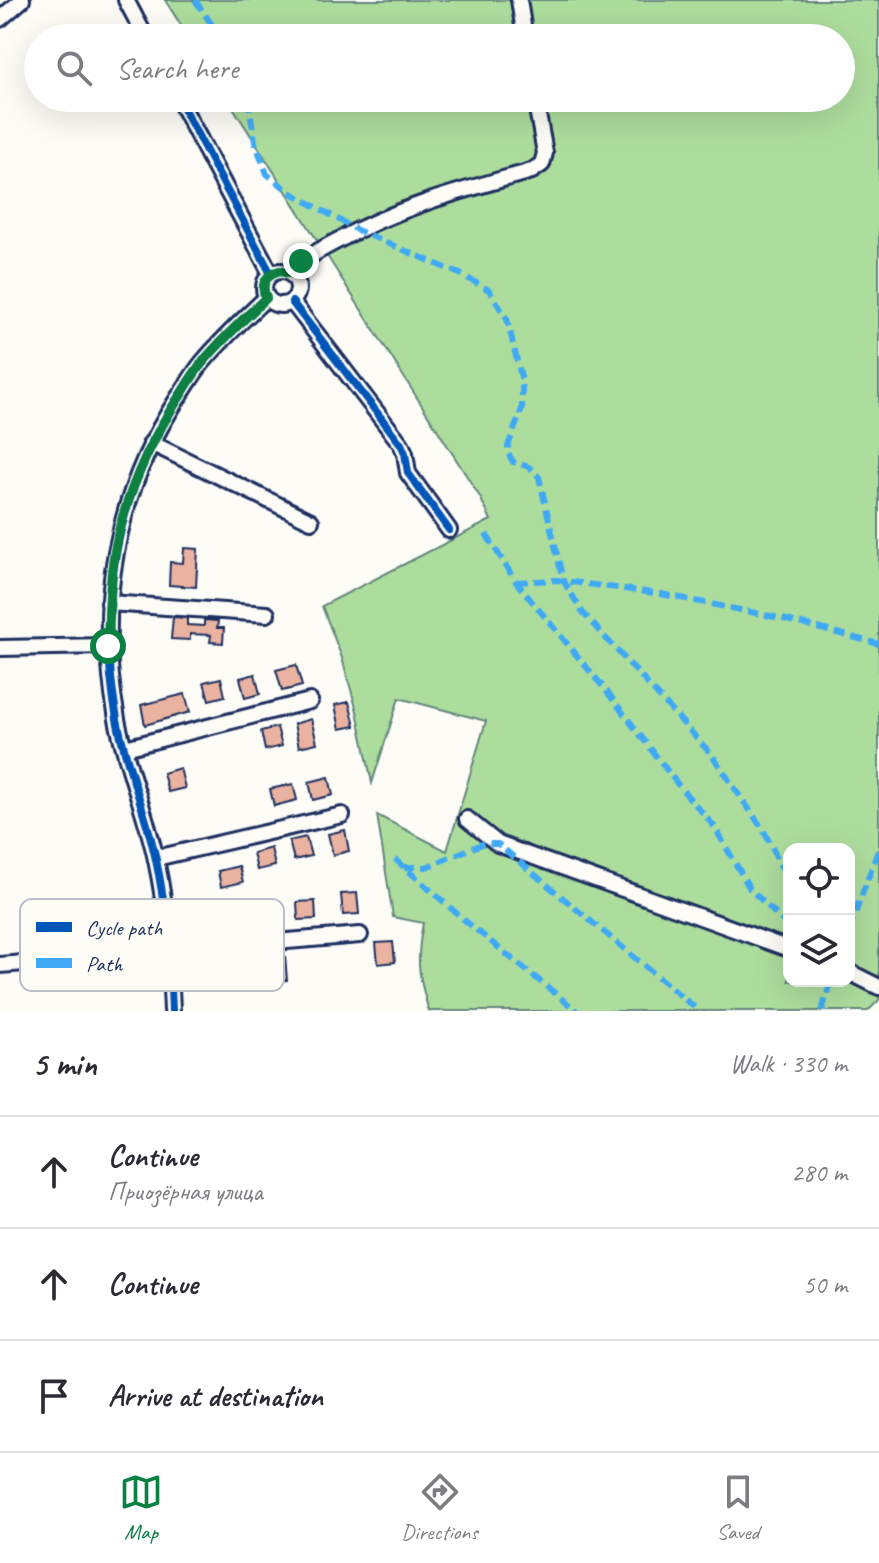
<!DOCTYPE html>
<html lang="en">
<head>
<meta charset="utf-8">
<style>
  :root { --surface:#fff; --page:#f7f7f7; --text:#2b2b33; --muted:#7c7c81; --line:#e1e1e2; --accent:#0b8043 }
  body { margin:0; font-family:Caveat,sans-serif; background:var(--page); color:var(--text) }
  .controls { position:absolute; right:24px; bottom:24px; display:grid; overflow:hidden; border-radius:16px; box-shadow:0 8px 32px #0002 }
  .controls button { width:72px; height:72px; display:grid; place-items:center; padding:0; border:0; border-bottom:2px solid var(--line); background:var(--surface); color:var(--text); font:40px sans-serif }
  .stop { position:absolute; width:24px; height:24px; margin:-18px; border:6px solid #0b8043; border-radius:50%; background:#fff }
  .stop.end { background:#0b8043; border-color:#fff; box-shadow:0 2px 8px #0008 }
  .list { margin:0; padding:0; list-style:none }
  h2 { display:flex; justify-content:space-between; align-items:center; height:104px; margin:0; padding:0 32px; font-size:34px }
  h2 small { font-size:26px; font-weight:400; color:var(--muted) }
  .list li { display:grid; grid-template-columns:52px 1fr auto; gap:24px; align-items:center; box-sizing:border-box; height:112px; padding:0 32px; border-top:2px solid var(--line) }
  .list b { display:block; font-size:30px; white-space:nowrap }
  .list p { margin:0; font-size:26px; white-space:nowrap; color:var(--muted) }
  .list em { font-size:26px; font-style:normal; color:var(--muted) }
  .icon { flex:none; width:44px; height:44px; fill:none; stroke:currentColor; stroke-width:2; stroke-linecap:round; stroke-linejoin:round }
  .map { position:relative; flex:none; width:879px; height:1011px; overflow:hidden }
  .search { position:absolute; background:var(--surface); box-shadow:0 8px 32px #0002; left:24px; right:24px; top:24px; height:88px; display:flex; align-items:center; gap:20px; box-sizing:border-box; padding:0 28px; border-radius:44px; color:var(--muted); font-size:30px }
  .sheet { height:440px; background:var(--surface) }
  nav { display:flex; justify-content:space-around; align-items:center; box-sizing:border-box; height:112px; border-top:2px solid var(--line); background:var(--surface); font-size:22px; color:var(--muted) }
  nav a { display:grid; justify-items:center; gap:4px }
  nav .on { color:var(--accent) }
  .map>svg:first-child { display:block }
  .green { fill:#addd9d; stroke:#64867e; stroke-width:2; fill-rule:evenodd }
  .building { fill:#eab2a0; stroke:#1b2f5e; stroke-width:2 }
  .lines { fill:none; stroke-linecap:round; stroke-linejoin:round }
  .minor-casing { stroke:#1b2f5e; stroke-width:20 }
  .minor { stroke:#fdfcf7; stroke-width:14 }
  .quiet { stroke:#3fa9f5; stroke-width:6; stroke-dasharray:12 6; stroke-linecap:butt }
  .cycleway-casing { stroke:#fdfcf7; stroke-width:13 }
  .cycleway { stroke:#0057b8; stroke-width:8 }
  .route { stroke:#0b8043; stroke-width:10 }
  .key { fill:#fdfcf7; stroke:#b9bec9; stroke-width:2 }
  .key-label { font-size:22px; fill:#1b2f5e }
</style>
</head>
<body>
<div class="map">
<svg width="879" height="1011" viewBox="0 0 879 1011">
  <rect width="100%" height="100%" fill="#fdfcf7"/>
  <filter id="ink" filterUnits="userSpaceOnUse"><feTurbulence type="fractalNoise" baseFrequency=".0125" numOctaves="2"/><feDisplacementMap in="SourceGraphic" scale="16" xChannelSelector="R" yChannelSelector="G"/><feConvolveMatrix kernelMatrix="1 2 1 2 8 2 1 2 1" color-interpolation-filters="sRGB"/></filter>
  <g filter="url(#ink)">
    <path class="green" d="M165 0H879V1000L868 1011H429C418 975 416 960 423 923L393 917 377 815 447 851 486 721 399 698 372 783 357 711 342 658 322 606 491 520 480 497 227 98H841V38H189ZM789 849H849V981H789Z"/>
    <g class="building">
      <path d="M184 548 198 549 196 587 169 585 170 562 183 563Z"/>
      <path d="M173 617 187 618V625L204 626V620L218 621 217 628H224L223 643 210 642 211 635 190 634V640L171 639Z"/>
      <path d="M296 665 302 686 282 691 276 670Z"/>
      <path d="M255 674 260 694 245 698 240 678Z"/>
      <path d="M221 678 225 696 209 700 204 682Z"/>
      <path d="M185 694 190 712 145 725 141 705Z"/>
      <path d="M349 702 355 726 340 729 335 705Z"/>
      <path d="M311 719 317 743 299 747 294 724Z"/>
      <path d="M277 727 282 746 265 750 261 731Z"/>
      <path d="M180 768 185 788 168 792 163 773Z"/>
      <path d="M329 777 333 795 313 800 309 782Z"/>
      <path d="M293 784 297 800 274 806 270 789Z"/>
      <path d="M345 830 349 851 333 855 328 834Z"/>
      <path d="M306 837 311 856 294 860 289 841Z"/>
      <path d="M271 848 275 866 257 870 253 853Z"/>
      <path d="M239 866 243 882 221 887 218 871Z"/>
      <path d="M357 893 359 914 343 915 341 894Z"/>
      <path d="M315 901 316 919 298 920 297 902Z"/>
      <path d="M393 942 395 962 378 964 376 943Z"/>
      <path d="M285 956 287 980 273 981 271 957Z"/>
    </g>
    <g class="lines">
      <g class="minor-casing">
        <g id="minor">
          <path d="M126 0 146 38"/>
          <path d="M519 0 525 38"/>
          <path d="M0 19 22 0"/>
          <path d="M178 98 271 274"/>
          <circle cx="281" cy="288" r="17"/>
          <path d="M289 273C303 259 318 251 335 242 398 207 463 190 532 171L542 164 545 153 535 98"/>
          <path d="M292 302 401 444 405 453 408 473 449 530"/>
          <path d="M151 443 311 521"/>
          <path d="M109 603 267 614"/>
          <path d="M0 648 108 646"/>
          <path d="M125 748 310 701"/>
          <path d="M467 819 498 844 789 949"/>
          <path d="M156 858 342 815"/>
          <path d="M0 965 360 935"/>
          <path d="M849 972 879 987"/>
          <path d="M172 1011C170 960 167 910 156 860 146 812 126 766 117 719 96 606 115 494 178 398 186 387 193 374 202 363 222 339 244 319 266 298"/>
        </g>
      </g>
      <use href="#minor" class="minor"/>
      <g class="quiet">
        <path d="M195 0 221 38"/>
        <path d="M248 98 255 142 267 174 290 192 357 230 460 274 489 290 507 319 522 381V409L508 446V453L513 462 529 467 539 477 563 580 583 613 712 755 764 831 789 883"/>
        <path d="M486 534 516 582 608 693 679 786 714 826 750 889 789 927"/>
        <path d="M516 582 557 580 661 594 775 617 879 644"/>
        <path d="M395 859 469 924 577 1011"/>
        <path d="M404 867H426L482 844H498L699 1011"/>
        <path d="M849 930 879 848"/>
        <path d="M822 1011 831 981"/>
      </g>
      <g class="cycleway-casing">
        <g id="cycleway">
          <path d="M178 98 271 274"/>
          <path d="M292 302 401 444 405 453 408 473 449 530"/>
          <path d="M172 1011C170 960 167 910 156 860 146 812 126 766 117 719 96 606 115 494 178 398 186 387 193 374 202 363 222 339 244 319 266 298"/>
        </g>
      </g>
      <use href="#cycleway" class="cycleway"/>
    </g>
  </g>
  <g class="lines" filter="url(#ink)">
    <path class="route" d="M108 646C109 608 110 569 119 531 132 481 153 436 182 393 188 383 195 372 202 363 222 339 244 319 266 298 260 285 266 274 280 271L289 273 301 261"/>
  </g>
  <rect x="20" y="899" width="264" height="92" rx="12" class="key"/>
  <rect x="36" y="922" width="36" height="10" fill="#0057b8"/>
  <rect x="36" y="958" width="36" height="10" fill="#3fa9f5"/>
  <g class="key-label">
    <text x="86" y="935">Cycle path</text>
    <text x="86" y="971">Path</text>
  </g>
</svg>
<div class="controls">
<button><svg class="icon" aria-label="locate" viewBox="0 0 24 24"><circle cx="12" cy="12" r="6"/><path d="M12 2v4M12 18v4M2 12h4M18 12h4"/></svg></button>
<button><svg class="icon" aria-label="layers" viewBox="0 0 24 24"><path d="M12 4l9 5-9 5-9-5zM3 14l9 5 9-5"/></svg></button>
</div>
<div class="stop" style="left:108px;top:646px"></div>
<div class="stop end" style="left:301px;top:261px"></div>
<div class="search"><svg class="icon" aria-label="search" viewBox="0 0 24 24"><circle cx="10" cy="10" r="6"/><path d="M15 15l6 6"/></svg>Search here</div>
</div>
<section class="sheet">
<h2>5 min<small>Walk · 330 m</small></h2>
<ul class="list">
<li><svg class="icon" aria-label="ahead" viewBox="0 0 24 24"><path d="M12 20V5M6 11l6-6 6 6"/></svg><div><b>Continue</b><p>Приозёрная улица</p></div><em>280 m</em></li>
<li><svg class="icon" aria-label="ahead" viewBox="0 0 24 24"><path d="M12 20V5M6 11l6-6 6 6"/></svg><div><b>Continue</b></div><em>50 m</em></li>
<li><svg class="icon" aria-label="arrive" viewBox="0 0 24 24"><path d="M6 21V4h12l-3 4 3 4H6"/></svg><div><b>Arrive at destination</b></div></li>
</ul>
</section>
<nav>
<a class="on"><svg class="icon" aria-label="map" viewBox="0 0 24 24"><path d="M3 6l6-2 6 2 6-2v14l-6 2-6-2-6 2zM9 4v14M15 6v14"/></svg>Map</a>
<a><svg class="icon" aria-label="directions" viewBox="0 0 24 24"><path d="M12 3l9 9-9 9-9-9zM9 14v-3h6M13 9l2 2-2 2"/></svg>Directions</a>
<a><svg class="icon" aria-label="saved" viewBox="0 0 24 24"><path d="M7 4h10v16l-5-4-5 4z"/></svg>Saved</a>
</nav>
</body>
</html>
